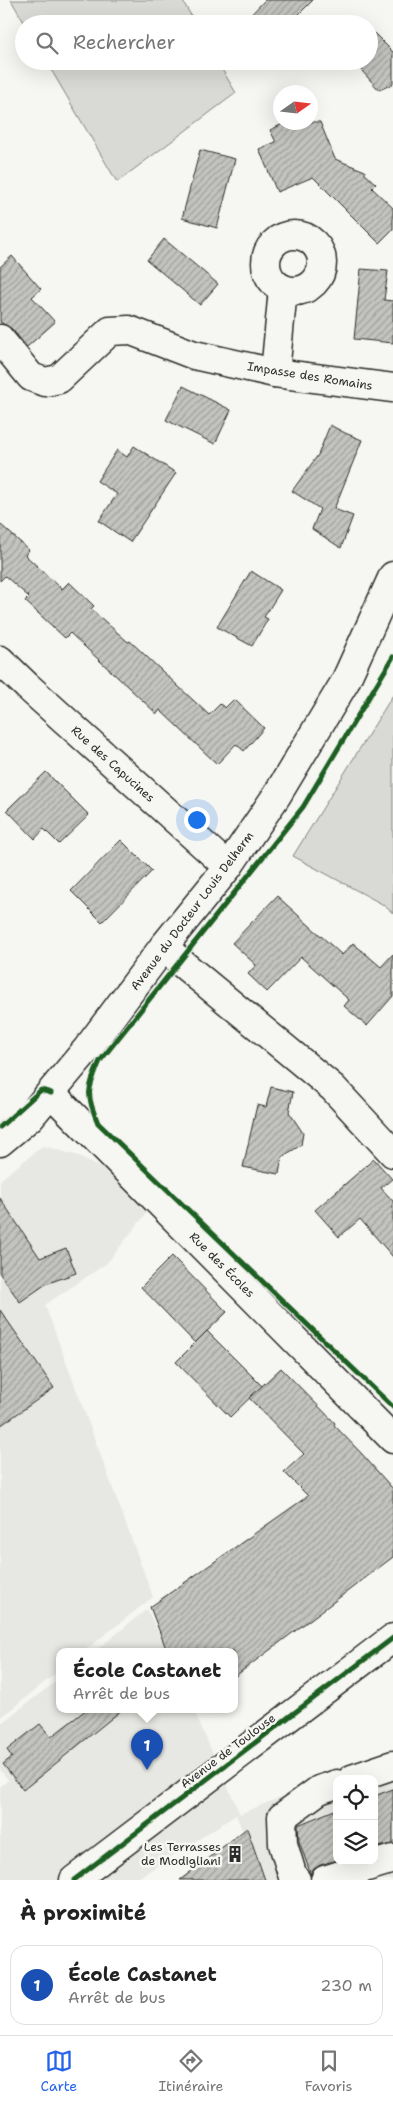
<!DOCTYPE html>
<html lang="fr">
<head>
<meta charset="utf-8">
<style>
  :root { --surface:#fff; --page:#f2f2f2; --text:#222; --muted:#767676; --line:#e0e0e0; --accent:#2563eb }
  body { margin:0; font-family:"Shantell Sans",sans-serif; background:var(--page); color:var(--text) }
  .controls { position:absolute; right:15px; bottom:15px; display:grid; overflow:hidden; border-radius:10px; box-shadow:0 5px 20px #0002 }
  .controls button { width:45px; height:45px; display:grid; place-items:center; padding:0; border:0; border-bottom:1px solid var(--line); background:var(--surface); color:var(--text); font:25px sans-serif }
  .compass { position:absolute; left:273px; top:85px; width:45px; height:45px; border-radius:50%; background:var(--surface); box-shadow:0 5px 20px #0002; rotate:76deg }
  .you { position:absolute; left:196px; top:819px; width:18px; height:18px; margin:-12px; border:4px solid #fff; border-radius:50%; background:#1a73e8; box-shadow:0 0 0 8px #1a73e833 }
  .badge { display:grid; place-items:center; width:32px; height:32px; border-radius:50%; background:var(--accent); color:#fff; font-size:16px; font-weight:700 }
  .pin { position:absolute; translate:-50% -41px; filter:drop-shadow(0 1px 2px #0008) }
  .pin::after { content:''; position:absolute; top:26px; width:18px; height:15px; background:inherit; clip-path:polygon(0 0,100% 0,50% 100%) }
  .popup { position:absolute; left:56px; top:1648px; width:182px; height:65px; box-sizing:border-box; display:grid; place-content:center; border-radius:10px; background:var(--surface); filter:drop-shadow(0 1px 4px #0005); font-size:16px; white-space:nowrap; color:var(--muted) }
  .popup b { font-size:19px; color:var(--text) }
  .popup::after { content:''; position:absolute; left:50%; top:100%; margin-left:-10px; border:10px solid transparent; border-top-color:var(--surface) }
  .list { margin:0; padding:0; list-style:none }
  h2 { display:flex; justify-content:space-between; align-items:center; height:65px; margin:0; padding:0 20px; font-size:21px }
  h2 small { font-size:16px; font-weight:400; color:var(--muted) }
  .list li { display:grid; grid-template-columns:32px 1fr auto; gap:15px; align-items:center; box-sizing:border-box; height:80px; margin:0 10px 10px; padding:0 10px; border:1px solid var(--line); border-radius:15px }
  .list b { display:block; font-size:19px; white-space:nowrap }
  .list p { margin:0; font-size:16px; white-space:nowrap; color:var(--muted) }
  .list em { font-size:16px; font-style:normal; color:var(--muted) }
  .icon { flex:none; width:28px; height:28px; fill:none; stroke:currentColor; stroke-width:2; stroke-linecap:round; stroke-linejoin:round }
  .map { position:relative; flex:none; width:393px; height:1880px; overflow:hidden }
  .search { position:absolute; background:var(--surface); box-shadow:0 5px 20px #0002; left:15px; right:15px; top:15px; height:55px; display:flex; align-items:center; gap:12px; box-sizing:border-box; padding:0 18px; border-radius:28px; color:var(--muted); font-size:19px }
  .sheet { height:155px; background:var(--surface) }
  nav { display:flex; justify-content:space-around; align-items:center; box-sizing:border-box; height:70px; border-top:1px solid var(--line); background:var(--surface); font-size:14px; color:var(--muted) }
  nav a { display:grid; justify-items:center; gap:2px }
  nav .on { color:var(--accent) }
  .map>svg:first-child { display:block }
  .built { fill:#e7e7e3; fill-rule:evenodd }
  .green { fill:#d9d9d5; stroke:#828280 }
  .building { fill:url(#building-hatch); stroke:#2b2b2b }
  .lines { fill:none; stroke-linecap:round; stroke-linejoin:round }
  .minor-casing { stroke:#2b2b2b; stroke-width:31 }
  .major-casing { stroke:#2b2b2b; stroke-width:31 }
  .minor { stroke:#f6f6f2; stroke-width:28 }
  .major { stroke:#f6f6f2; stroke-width:28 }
  .cycleway-casing { stroke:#f6f6f2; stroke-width:8 }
  .cycleway { stroke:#1b5e20; stroke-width:5 }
  .labels { text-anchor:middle; stroke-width:5; stroke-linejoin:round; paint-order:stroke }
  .street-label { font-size:12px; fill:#2b2b2b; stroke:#f6f6f2 }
  .poi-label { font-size:12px; fill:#2b2b2b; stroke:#f6f6f2; text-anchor:end }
</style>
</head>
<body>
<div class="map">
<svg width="393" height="1880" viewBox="0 0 393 1880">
  <defs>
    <pattern id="building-hatch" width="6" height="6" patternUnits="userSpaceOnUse" patternTransform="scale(1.25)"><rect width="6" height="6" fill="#c3c3c0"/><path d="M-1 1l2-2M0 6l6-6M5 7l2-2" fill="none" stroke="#9f9f9c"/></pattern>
  </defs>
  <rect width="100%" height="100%" fill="#f6f6f2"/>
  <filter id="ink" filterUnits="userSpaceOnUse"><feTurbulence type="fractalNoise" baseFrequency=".02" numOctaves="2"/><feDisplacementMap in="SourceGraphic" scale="10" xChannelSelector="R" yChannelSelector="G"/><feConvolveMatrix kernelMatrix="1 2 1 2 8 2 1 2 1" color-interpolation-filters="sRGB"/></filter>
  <g filter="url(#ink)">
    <g class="built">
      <path d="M43 1146 79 1156 111 1173 149 1210 107 1263 45 1305 153 1597 84 1651H59V1671L0 1718V1180Z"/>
      <path d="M147 1609 167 1651H95Z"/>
      <path d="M59 1679V1709H193L240 1814 393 1750V1880H263L236 1815 135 1880H0V1787L8 1780 0 1769V1724ZM337 1779H374V1861H337Z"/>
    </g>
    <g class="green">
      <path d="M11 0H182L196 24H25Z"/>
      <path d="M46 61H217L236 93 117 182Z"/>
      <path d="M393 695V913L382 904 293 856Z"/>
    </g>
    <g class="building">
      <path d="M265 0H313L289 24H242Z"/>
      <path d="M369 28 393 52V84L379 90 353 61H369Z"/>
      <path d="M287 122H320L335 159 365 171V174L376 184 372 188 393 208V229L379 243 313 177 277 192 259 149 276 142 270 130Z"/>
      <path d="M200 150 235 159 217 228 182 218Z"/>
      <path d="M164 239 218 284 200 305 147 260Z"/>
      <path d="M12 256 41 289 32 297 55 322 27 347 12 329 0 322V267Z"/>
      <path d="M361 269 388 271 384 300 393 301V343L354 339Z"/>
      <path d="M183 386 231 410 215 444 166 420Z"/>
      <path d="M330 425 345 433 362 440 334 509 353 516 341 548 312 529 320 509 292 491 318 455Z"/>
      <path d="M134 446 176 473 130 542 99 521 117 494 97 481 117 450 127 457Z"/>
      <path d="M0 524 29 550 25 555 62 589 69 582 94 606 91 609 128 642 130 641 209 715 220 704 225 708 234 699 264 728 244 751 236 744 217 764 160 710 157 714 70 633 65 638 25 601 29 597 5 576 0 581Z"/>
      <path d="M251 571 281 590 264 617 268 619 252 646 217 627Z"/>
      <path d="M46 772 89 815 59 844 44 829 35 839 7 810Z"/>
      <path d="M121 840 152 871 102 922 71 891Z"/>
      <path d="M277 896 342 955 353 943 381 967 393 954V996L367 1026 344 1006 349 1000 301 957 267 992 248 974 256 965 232 943Z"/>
      <path d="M271 1087 293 1092 289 1112 303 1133 301 1145 282 1157 279 1174 243 1167 257 1105 266 1107Z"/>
      <path d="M374 1159 392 1179 381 1188 393 1201V1257L360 1219 339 1237 315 1210Z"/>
      <path d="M0 1198 40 1258 66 1248 76 1273 46 1284 20 1302 0 1274Z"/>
      <path d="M172 1256 227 1312 195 1343 141 1287Z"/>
      <path d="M0 1310 54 1388 0 1426Z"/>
      <path d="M207 1331 262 1386 230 1417 176 1362Z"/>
      <path d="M281 1368 335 1423 334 1425 362 1454 393 1489V1557L234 1677V1651H167L150 1607 308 1496 284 1472 304 1454 249 1398Z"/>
      <path d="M87 1709H123L23 1790 3 1764 12 1757 7 1750 40 1724 51 1737Z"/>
      <path d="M393 1789V1844L374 1848V1796Z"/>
      <path d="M337 1809V1860L320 1865 314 1869 311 1875 299 1841 298 1825Z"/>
      <path d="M247 1828 265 1880H180Z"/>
    </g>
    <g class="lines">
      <g class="minor-casing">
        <g id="minor">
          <circle cx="294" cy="263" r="28"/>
          <path d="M0 339 31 377 45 382 59 379 110 331 129 330 194 355 275 373 393 388"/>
          <path d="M275 373 283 289"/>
          <path d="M0 660 27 686 228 867"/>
          <path d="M164 946 179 961 333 1088 393 1153"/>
          <path d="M51 1093 393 1439"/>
          <path d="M0 1142 30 1117 87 1049 164 946 228 867 277 795 345 682 393 576"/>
          <path d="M352 1779 393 1765"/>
          <path d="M296 1880 293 1877 283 1844 282 1817 319 1790 337 1784"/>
          <path d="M325 1880 393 1859"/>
        </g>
      </g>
      <g class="major-casing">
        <path id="major" d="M74 1880 393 1638"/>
      </g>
      <use href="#minor" class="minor"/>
      <use href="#major" class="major"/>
      <g class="cycleway-casing">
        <g id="cycleway">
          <path d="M393 657 303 807 100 1061C88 1089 85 1093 98 1123L393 1407"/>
          <path d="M0 1127 41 1090 51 1093"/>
          <path d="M74 1880 393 1638"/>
        </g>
      </g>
      <use href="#cycleway" class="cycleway"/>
    </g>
  </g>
  <defs>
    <g id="building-bare" transform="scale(1.35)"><path d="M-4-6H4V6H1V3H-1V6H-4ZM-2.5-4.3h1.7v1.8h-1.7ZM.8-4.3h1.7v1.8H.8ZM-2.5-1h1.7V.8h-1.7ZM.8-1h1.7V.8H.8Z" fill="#2b2b2b" stroke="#f6f6f2" stroke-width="2.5" paint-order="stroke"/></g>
  </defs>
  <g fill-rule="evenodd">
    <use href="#building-bare" x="235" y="1854"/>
  </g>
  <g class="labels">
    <g class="street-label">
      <text transform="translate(310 376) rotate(9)" y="4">Impasse des Romains</text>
      <text transform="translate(113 764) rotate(42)" y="4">Rue des Capucines</text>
      <text transform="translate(192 911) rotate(-53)" y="4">Avenue du Docteur Louis Delherm</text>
      <text transform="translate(222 1265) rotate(45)" y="4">Rue des Écoles</text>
      <text transform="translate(228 1751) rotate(-37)" y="4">Avenue de Toulouse</text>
    </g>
    <g class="poi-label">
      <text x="221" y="1851">Les Terrasses<tspan x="221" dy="14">de Modigliani</tspan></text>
    </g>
  </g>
</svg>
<div class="controls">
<button><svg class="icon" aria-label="locate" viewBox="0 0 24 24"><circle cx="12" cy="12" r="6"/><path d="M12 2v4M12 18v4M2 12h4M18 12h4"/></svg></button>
<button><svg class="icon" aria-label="layers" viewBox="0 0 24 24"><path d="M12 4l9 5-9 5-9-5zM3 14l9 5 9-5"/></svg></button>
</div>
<svg class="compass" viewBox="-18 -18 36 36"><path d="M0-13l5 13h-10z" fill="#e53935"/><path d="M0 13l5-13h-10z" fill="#767676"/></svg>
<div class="you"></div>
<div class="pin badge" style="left:147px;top:1770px;background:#1a4fb4">1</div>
<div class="popup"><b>École Castanet</b>Arrêt de bus</div>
<div class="search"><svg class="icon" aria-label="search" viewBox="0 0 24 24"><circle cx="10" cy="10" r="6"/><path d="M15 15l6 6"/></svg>Rechercher</div>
</div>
<section class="sheet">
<h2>À proximité<small></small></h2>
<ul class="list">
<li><span class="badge" style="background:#1a4fb4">1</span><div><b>École Castanet</b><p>Arrêt de bus</p></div><em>230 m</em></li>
</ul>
</section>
<nav>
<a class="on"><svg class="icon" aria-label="map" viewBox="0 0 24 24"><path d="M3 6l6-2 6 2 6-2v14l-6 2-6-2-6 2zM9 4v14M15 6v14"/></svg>Carte</a>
<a><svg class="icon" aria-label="directions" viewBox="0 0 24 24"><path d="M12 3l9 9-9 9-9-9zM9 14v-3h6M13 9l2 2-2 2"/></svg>Itinéraire</a>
<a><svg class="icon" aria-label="saved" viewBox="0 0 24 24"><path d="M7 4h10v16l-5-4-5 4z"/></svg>Favoris</a>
</nav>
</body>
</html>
